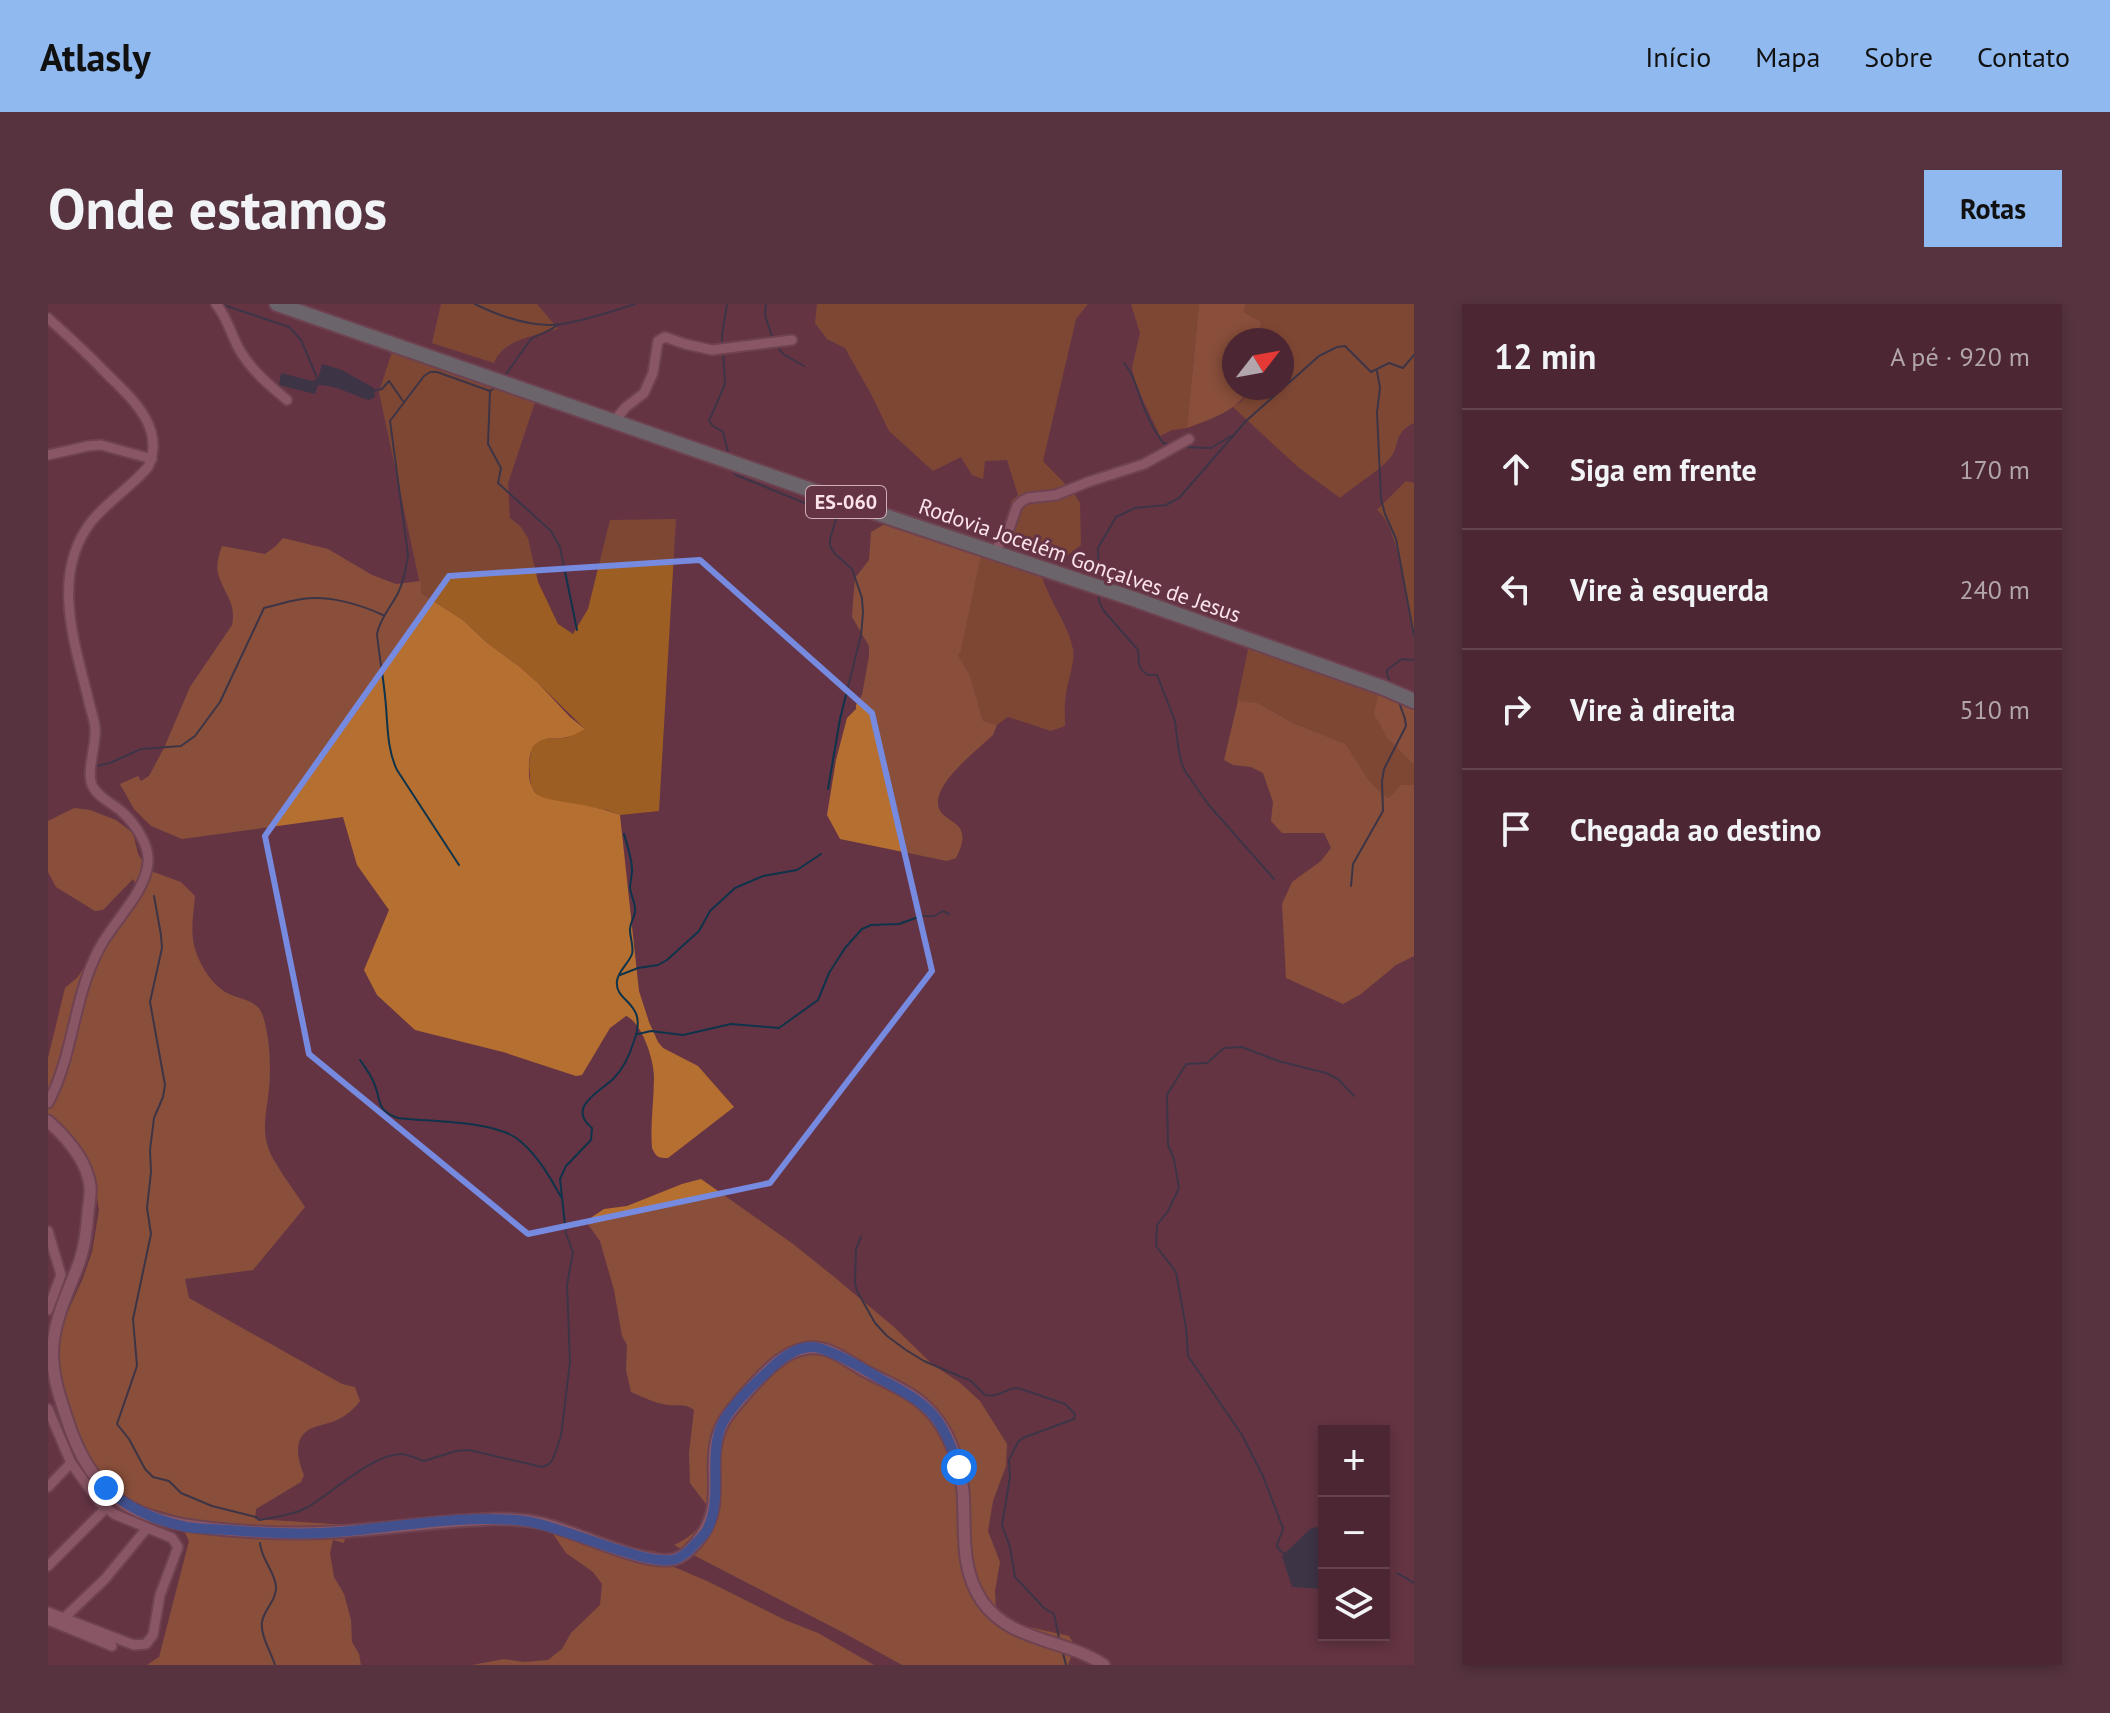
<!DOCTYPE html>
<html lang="pt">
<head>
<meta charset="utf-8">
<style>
  :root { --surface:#4c2733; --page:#56333f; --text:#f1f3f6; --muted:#b2a5ac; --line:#63444e; --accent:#90b9f0 }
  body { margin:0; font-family:"PT Sans",sans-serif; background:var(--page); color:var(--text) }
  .controls { position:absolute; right:24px; bottom:24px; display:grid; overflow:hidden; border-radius:0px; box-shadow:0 4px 12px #0003 }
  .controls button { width:72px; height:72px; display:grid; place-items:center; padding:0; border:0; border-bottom:2px solid var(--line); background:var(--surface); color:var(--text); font:40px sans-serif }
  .compass { position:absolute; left:1174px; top:24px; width:72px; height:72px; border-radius:50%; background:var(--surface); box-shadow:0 4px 12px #0003; rotate:59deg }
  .stop { position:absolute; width:24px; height:24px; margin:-18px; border:6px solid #1a73e8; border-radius:50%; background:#fff }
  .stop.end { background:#1a73e8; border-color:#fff; box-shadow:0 2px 8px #0008 }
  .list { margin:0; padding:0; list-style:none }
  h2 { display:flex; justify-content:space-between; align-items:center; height:104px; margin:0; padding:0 32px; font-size:34px }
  h2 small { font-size:26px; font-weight:400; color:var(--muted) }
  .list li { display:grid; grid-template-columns:52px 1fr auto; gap:24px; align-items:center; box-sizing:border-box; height:120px; padding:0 32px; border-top:2px solid var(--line) }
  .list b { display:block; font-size:30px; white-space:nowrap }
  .list em { font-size:26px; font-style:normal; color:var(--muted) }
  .icon { flex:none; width:44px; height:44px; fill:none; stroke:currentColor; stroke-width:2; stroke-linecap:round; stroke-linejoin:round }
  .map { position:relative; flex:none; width:1366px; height:1361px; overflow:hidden; border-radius:0px }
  header { display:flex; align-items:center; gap:48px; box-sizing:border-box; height:112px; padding:0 40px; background:var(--accent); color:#111 }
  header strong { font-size:38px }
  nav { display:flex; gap:44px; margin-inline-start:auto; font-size:28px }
  .intro { display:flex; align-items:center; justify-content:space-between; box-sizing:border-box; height:192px; padding:0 48px }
  h1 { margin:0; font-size:56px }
  .button { padding:20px 36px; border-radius:0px; background:var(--accent); color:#111; font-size:28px; font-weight:700 }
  main { display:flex; gap:48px; padding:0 48px }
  aside { flex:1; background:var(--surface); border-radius:0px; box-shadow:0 4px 12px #0003 }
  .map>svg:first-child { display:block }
  .green { fill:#9d5e23 }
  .forest { fill:#b57031 }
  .water { fill:#0e334a }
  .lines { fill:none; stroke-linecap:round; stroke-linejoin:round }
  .stream { stroke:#0e334a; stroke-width:2 }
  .minor-casing { stroke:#7a5260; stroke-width:13 }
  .tertiary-casing { stroke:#7a5260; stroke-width:15 }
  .primary-casing { stroke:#7a5260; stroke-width:18 }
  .minor { stroke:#b77e8f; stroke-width:9 }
  .tertiary { stroke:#b77e8f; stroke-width:11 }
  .primary { stroke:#73a09b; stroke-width:14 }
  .route { stroke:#1a73e8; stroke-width:10 }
  .marked { fill:none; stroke:#768adf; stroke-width:6; stroke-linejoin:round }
  .labels { text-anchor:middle; stroke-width:6; stroke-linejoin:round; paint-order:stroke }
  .shield { fill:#653444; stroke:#cfaeb8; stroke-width:2 }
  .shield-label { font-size:20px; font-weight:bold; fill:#fce3ea }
  .street-label { font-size:22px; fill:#fce3ea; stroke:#653444 }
</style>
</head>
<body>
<header>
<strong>Atlasly</strong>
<nav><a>Início</a><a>Mapa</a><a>Sobre</a><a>Contato</a></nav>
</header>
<div class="intro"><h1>Onde estamos</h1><a class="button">Rotas</a></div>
<main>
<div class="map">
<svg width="1366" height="1361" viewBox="0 0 1366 1361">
  <rect width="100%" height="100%" fill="#653444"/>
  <g class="green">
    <path d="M393 0H489L510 25C487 32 455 35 446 59L384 39Z"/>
    <path d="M769 0H1040L1028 15 995 157 1025 188 1032 199 1033 241 1017 253 952 234 964 196 970 191 959 156 937 157 935 175 924 171 913 153 885 167 841 127 823 90 797 44 779 35 767 19Z"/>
    <path d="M1083 0H1151L1139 124 1124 126 1112 132 1088 81 1084 64 1092 29Z"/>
    <path d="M1198 0H1366V119C1345 128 1352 143 1342 154 1332 166 1305 183 1292 194L1250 163 1185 103 1194 97 1203 84H1234V36H1211L1213 18 1196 8Z"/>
    <path d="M336 38 490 89 460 179 462 214 473 223 480 234 490 278 510 320 525 330 540 305 562 216 628 215 611 507 572 511 559 506 505 497 492 493 483 483 481 463 483 446 487 439 494 435 517 434 537 425 492 381 472 363 438 338 415 316 374 290 331 88 344 48Z"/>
    <path d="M1358 177 1366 179V335C1359 306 1352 222 1329 206Z"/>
    <path d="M932 251 993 268C999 295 1020 319 1025 345 1027 360 1020 375 1018 390 1016 400 1017 411 1017 422L1003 427 960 413 949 421 935 417 922 371 910 351 913 347Z"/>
    <path d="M1201 341 1331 387 1340 435 1366 461V481L1353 482 1341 494 1334 490 1320 475 1296 440 1245 419 1210 399 1189 398Z"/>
  </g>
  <g class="forest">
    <path d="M1151 0H1198L1196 8 1213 18 1211 36H1186V84H1203C1187 108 1165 114 1139 124Z"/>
    <path d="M840 218 933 250 913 347 910 351 922 371 935 417 949 421 945 431C929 446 890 476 890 498 889 522 930 512 908 554L899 557 792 535 779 511 788 456 799 414 808 405V401L814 391 821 352V342L804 313 805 297 807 274 821 256 823 228Z"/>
    <path d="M235 234 280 245 324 271 348 280 372 277 374 290 415 316 438 338 472 363 492 381 522 413 537 425C530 429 522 433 514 434 506 435 497 433 490 438 482 443 482 451 481 460 479 496 495 494 523 499 540 502 557 505 572 511L591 687 601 718 610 738 615 744 650 762 686 803 620 854C610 854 608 853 604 844 602 820 606 797 606 773 606 756 594 718 578 712L562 724 534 771 528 772 455 748 367 726 329 691 316 666 341 606 309 561 295 513 134 535 103 522 86 505 72 480 90 472 93 477 101 472 116 444 142 383 184 321C189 298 175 289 170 269 168 260 171 250 174 242L217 250 228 242Z"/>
    <path d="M1331 386 1366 396V461L1340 435 1326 410Z"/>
    <path d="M1190 397 1210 399 1245 419 1297 440 1320 475 1334 490 1341 494 1353 481H1366V652L1348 661 1313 690 1295 700 1238 674 1234 600 1244 578 1273 557 1283 544 1276 529H1234L1223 517 1225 498 1215 469 1203 463 1185 461 1176 456Z"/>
    <path d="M26 504 42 506 68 516 85 529 90 550 100 566 133 578 147 592C146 606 143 622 145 635 147 654 163 682 181 690 194 696 210 696 215 712 222 735 223 762 221 785 219 806 213 825 221 846 227 861 248 889 257 903L205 966 137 975 141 994 294 1080 307 1083 312 1097C305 1106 298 1112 287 1117 279 1120 270 1121 262 1125 244 1135 250 1156 256 1171L253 1178 208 1205 207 1215 300 1221 296 1239 285 1236 282 1249 286 1273 296 1290 303 1316 304 1338 311 1350 313 1361H99L111 1353 141 1237 129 1212 91 1201 67 1186 39 1157 14 1092 9 1061 11 1039 17 1014 35 974 44 948 51 906 46 875 19 829 0 810V754L17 684 30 673 67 613 86 589 88 580 85 575 55 606 47 607 8 583 0 568V517Z"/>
    <path d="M653 875 745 940 785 972 846 1023 885 1061 911 1078 932 1097 959 1140 958 1162 945 1197 940 1227 952 1258 947 1287 948 1305 968 1320 1021 1332 1027 1342 1020 1361H854L796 1329 626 1241C643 1233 655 1223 661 1204L642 1179 641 1149 646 1106C637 1099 632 1102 621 1101 608 1100 595 1093 583 1088L578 1066 579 1041 574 1032 566 986 552 937 539 919 544 913 556 905 579 902 634 880Z"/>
    <path d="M499 1221 586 1244 610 1248 619 1260 659 1277 737 1316 770 1329 826 1361H424L456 1355 476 1358 500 1356 514 1345 523 1329 552 1301 554 1280 545 1268 518 1249Z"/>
  </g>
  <g class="water">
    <path d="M274 60 294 66 326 84 327 93 321 96C303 91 289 81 270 81L267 90 231 81 233 69 264 77 270 75Z"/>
    <path d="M1276 1221V1285L1244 1283 1234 1252 1262 1225Z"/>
  </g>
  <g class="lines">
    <g class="stream">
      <path d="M173 0 241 23 253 36 270 76"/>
      <path d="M427 0C449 11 475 20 500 21 521 22 565 7 587 0"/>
      <path d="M718 0 717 11 725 36"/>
      <path d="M674 41V31L679 0"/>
      <path d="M728 41 735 50 756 62"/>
      <path d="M675 47 677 80 661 117 665 122 675 128 681 152"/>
      <path d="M1076 59C1084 69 1087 78 1091 90 1096 106 1105 125 1115 139L1123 141"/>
      <path d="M1329 67 1332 84 1329 108 1333 195 1337 210 1348 235 1366 332"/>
      <path d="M456 73 483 35C492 29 503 28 510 20"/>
      <path d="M449 82 442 87 440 140 453 164 450 179 503 227 512 243 529 326"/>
      <path d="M325 87 334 85 341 77 355 97"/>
      <path d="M1133 143 1163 144 1183 132"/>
      <path d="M684 166 688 171 786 211 788 215 782 235V242L787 250 804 265 814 294 815 309 813 331 792 415 780 485"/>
      <path d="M1051 275 1050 244 1068 213 1087 204 1118 201 1131 194 1198 117 1271 52 1289 43 1297 42 1323 68 1341 59 1355 64 1366 51"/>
      <path d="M1050 290 1052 300 1056 307 1090 346C1092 357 1087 362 1100 371H1109L1127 417 1130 442 1133 457 1137 467 1160 500 1226 575"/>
      <path d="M1343 382 1339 370V366L1354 355 1366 356"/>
      <path d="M45 463 62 459 93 445 133 442 147 432 172 398 216 304C228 301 241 297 254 295 280 291 311 300 335 311"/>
      <path d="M411 561 349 466C338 443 340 417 337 392 335 371 331 351 329 330 332 314 343 303 350 289 356 277 358 264 360 251L342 117 376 72 382 68H389L442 87"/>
      <path d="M1303 582 1305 560 1335 507 1334 477 1336 465 1358 422 1357 415 1351 398"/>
      <path d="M106 592 113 631 114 644 102 698 117 781 115 793 106 814 102 846 103 868 99 904 103 930 85 1015 89 1062 69 1120 81 1135 97 1165 105 1173 121 1177 133 1189 164 1202 208 1213 211 1216C228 1213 245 1211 260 1203 284 1189 325 1150 353 1150 361 1150 368 1155 376 1157L408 1147 421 1146 494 1163 501 1160 505 1155 513 1132 522 1058 519 981 525 948 518 930 512 875 518 862 543 836 544 824C518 803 552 788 566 774 576 764 582 750 586 737 601 697 566 699 569 677 570 667 581 659 584 650 586 642 582 634 582 626 582 619 586 614 587 608 588 600 583 592 582 584 582 578 584 572 584 566 584 554 579 541 576 530"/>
      <path d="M572 671 590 664 610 661 619 656 651 627 662 607 687 584 715 572 749 566 773 550"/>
      <path d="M590 730 603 727 635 731 683 720 731 724 770 696 781 669 797 644 814 625 823 621 851 620 873 612H886L895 607 901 610"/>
      <path d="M312 756C317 763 323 771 326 779 334 797 327 806 350 814 382 818 449 816 472 837 490 852 502 873 513 893"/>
      <path d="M813 933 808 945 807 979 809 987 827 1019 839 1032 858 1046 876 1057 923 1077 937 1091C950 1094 958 1084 970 1084L1017 1100 1027 1110 1026 1115 975 1134 970 1138 961 1156 962 1173 954 1221 962 1243 967 1273 996 1304 1006 1310 1011 1334"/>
      <path d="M212 1239C213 1255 226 1266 228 1282 229 1296 216 1305 214 1318 212 1331 223 1348 227 1361"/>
      <path d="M1237 1250C1222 1241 1233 1237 1235 1224L1215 1172 1194 1131 1140 1052 1138 1024 1128 968 1108 942 1109 921 1120 907 1131 884 1126 855 1120 841 1119 791 1138 760 1159 759 1176 744 1194 743 1230 757 1278 769 1290 775 1306 792"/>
      <path d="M1349 1269 1366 1279"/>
      <path d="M1015 1349 1018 1361"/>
    </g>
    <g class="minor-casing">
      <g id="minor">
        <path d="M168 0C179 13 183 30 191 45 203 66 221 81 239 96"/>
        <path d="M0 14C19 31 38 48 56 67 81 92 119 123 100 163 83 183 59 198 43 218 3 270 26 337 40 394 42 404 46 414 47 423 49 440 37 470 45 483 51 494 64 499 73 507 86 518 102 541 100 559 97 589 66 617 52 643 25 692 26 751 0 799"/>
        <path d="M566 117 578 103 596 89 605 69 610 37 617 33 637 40 664 46 744 36"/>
        <path d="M0 151 40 142 53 141 104 155"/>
        <path d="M946 248 960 228 969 202 974 197 980 194 1008 191 1040 178 1096 160 1141 135"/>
        <path d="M0 927 13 971 0 1006"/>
        <path d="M0 1105 23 1159 52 1199 66 1210 124 1234 130 1243 112 1291 105 1331 98 1340 86 1341 0 1308"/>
        <path d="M0 1183 23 1159"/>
        <path d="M0 1262 58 1204"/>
        <path d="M16 1314 57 1275 99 1224"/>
        <path d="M0 1316 64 1342"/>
      </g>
    </g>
    <g class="tertiary-casing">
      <path id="tertiary" d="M0 817C18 833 39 857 42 882 43 890 41 899 40 908 39 925 37 942 31 959 22 983 10 1007 6 1033 0 1065 13 1097 23 1127 33 1154 47 1179 72 1197 102 1218 145 1223 180 1226 215 1229 250 1230 285 1228 340 1225 395 1216 450 1215 464 1215 480 1216 493 1219 525 1226 598 1263 627 1255 635 1253 643 1245 648 1239 682 1199 655 1164 673 1123 677 1113 686 1103 693 1095 714 1071 743 1034 779 1046 791 1050 805 1060 817 1067 834 1076 855 1084 870 1096 897 1116 912 1154 915 1187 918 1226 911 1263 934 1297 962 1338 1018 1335 1056 1361"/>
    </g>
    <g class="primary-casing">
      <path id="primary" d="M229 0 846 215 1083 294 1336 384 1366 397"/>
    </g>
    <use href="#minor" class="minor"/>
    <use href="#tertiary" class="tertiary"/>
    <use href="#primary" class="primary"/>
  </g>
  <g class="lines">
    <path class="route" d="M58 1184C80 1204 109 1217 139 1223 152 1225 167 1225 181 1226 217 1229 254 1231 290 1228 351 1223 415 1210 477 1217 513 1221 599 1264 628 1255 635 1252 643 1245 647 1240 651 1236 656 1231 659 1226 675 1195 661 1158 672 1125 678 1107 704 1082 718 1069 730 1057 746 1043 764 1043 781 1043 823 1070 840 1079 887 1104 893 1115 911 1163"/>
  </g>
  <path d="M0 0H1366V1361H0ZM652 256 824 409 884 667 722 879 480 930 261 750 217 532 401 272Z" fill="#653444" fill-opacity=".55" fill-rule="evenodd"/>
  <path class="marked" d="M652 256 824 409 884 667 722 879 480 930 261 750 217 532 401 272Z"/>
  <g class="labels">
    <rect class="shield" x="758" y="182" width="80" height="32" rx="6"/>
    <g class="shield-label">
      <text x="798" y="205">ES-060</text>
    </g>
    <g class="street-label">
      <text transform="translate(1032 256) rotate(19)" y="8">Rodovia Jocelém Gonçalves de Jesus</text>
    </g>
  </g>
</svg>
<div class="controls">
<button>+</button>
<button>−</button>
<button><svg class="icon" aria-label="layers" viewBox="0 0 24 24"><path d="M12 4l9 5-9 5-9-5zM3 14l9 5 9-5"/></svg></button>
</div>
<svg class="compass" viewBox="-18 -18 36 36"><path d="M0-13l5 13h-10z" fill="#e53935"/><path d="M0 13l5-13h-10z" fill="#b2a5ac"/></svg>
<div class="stop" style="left:911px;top:1163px"></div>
<div class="stop end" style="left:58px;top:1184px"></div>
</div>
<aside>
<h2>12 min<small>A pé · 920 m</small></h2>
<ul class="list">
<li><svg class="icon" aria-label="ahead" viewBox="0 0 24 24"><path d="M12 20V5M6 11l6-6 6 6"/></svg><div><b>Siga em frente</b></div><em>170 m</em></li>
<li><svg class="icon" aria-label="left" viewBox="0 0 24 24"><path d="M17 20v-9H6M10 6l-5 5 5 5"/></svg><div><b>Vire à esquerda</b></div><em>240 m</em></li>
<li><svg class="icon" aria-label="right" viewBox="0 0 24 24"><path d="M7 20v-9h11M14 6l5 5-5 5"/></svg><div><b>Vire à direita</b></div><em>510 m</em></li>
<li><svg class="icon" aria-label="arrive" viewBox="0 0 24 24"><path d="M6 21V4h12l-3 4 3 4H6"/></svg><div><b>Chegada ao destino</b></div></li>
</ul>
</aside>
</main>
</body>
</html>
